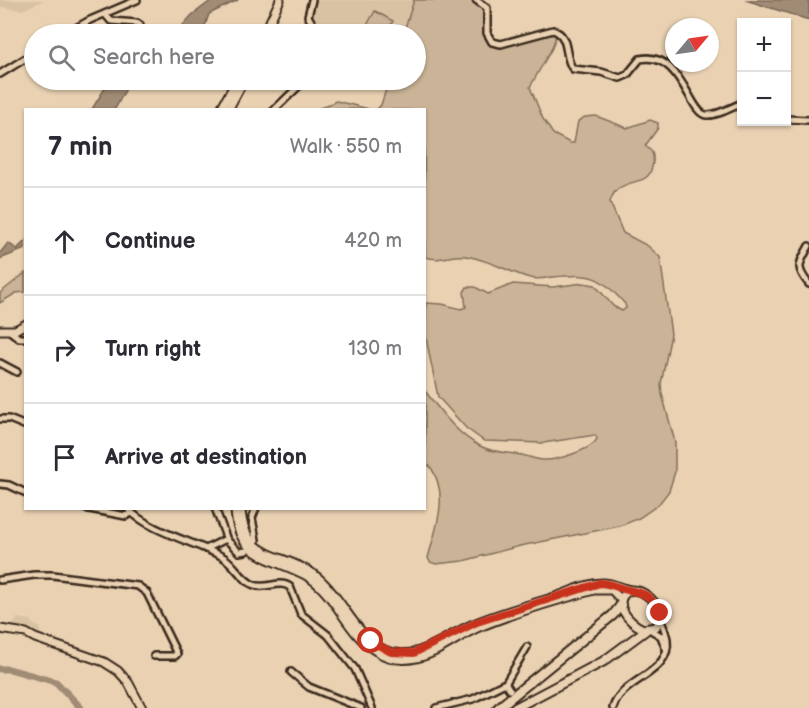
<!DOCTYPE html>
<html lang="en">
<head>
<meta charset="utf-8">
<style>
  :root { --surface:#fff; --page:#f2f2f3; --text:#2b2b33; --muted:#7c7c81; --line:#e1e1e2 }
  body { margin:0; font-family:"Balsamiq Sans",sans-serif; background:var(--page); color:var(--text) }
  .controls { position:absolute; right:18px; top:18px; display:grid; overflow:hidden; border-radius:0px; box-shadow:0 2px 4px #0004 }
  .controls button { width:54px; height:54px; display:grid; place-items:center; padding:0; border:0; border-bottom:2px solid var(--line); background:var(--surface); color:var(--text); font:30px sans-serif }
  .compass { position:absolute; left:665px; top:18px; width:54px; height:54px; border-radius:50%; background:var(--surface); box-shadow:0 2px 4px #0004; rotate:61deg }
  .stop { position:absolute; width:18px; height:18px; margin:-14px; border:4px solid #c8321e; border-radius:50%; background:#fff }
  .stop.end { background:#c8321e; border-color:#fff; box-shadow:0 2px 6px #0008 }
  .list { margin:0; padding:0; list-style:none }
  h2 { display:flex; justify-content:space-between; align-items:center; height:78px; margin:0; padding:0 24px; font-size:26px }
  h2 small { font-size:20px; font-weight:400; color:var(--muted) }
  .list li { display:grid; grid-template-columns:39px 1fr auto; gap:18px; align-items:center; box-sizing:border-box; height:108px; padding:0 24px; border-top:2px solid var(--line) }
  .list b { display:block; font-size:22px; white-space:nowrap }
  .list em { font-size:20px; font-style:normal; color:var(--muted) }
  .icon { flex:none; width:33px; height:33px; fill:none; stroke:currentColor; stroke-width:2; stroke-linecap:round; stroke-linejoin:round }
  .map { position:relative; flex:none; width:809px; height:708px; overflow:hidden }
  .search { position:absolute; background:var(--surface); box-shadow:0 2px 4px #0004; left:24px; top:24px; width:402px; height:66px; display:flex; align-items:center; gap:15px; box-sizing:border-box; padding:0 21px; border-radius:33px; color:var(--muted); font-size:22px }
  .panel { position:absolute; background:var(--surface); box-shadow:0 2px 4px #0004; left:24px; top:108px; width:402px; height:402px; border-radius:0px }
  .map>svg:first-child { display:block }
  .built { fill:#d9c2a4 }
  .green { fill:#cab397; stroke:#826e5a; stroke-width:1.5 }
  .water { fill:#a08b74; stroke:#786452; stroke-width:1.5 }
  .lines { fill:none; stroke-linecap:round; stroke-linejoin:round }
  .river { stroke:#a08b74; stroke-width:7 }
  .minor-casing { stroke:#3b2a1e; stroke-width:10 }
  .major-casing { stroke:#3b2a1e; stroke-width:11 }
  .highway-casing { stroke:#3b2a1e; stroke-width:12 }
  .minor { stroke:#e9d1b2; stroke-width:5 }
  .major { stroke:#e9d1b2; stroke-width:7 }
  .highway { stroke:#e9d1b2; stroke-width:8 }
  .route { stroke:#c8321e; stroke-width:8 }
</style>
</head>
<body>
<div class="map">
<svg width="809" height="708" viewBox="0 0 809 708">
  <rect width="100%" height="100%" fill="#e9d1b2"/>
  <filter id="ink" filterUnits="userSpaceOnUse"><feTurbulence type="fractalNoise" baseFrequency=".0167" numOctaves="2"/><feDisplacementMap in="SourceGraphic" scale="12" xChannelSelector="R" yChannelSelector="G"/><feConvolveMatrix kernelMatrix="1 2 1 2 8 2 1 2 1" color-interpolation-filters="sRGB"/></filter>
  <g filter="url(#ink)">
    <g class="built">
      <path d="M0 0H44L23 10 0 7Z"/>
      <path d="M317 0H414L403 34H322L312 17V8Z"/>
      <path d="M17 618 32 620V624L41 628 40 634H34L9 627 16 622Z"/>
    </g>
    <g class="green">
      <path d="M414 0H472L484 7C486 25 479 39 498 47L549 32 557 33 552 48 530 87 543 119 553 134 570 143H574L578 121 585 117 596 116 627 128 650 120 658 123V128L645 146C652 151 654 153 653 162 650 187 634 177 618 189 613 192 612 197 610 202L623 233 648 246 660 257 671 334 661 384 662 394 675 442V472L669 491 658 505 639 518 620 526 520 546 463 561 436 564 430 562 428 558C436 527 450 495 430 466L425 465V391C441 411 456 434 480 446 492 453 507 452 521 455 528 456 536 460 543 460 556 461 591 450 597 439L595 435 543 443 484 441 466 428 438 397 425 333 426 303 442 304 461 309 466 307 464 292 467 287H475L488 294 513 284 553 287 583 283 595 285 613 306 622 311 626 308 625 304C599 275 592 273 553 277 546 278 537 280 530 278 508 272 488 259 465 256 449 254 442 262 425 257L424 110H376L381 105 389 80H416V34H403Z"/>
      <path d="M375 11 393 21 386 34H362Z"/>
      <path d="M336 101 369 109H318Z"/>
      <path d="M25 273V292L16 293 0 303V293Z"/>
    </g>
    <g class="water">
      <path d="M212 0H238L209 14 205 26 191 34H175L192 15Z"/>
      <path d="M745 0H809V20L752 2Z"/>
      <path d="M110 80H122L120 82 128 85 115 109H92Z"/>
      <path d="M25 241V249L0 259V253L8 243 17 249Z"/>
    </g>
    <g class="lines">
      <path class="river" d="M0 669H9L56 682 81 708"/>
      <g class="minor-casing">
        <g id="minor">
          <path d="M312 0 308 16 318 34"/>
          <path d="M476 0 487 8V33L492 42 501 44 553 30C571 36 563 57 573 69L601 72 620 78 627 75 640 59C681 50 689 113 706 115 717 116 732 107 742 103"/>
          <path d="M105 14 111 21 137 23 140 25"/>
          <path d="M65 34 90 20 137 0"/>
          <path d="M0 74 34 53"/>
          <path d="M274 110 305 80"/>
          <path d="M786 119 809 120"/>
          <path d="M809 246C799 264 795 267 809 284"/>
          <path d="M10 331 19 338H26"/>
          <path d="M0 363 17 372"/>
          <path d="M0 419H9L26 426"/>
          <path d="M0 484 9 485 26 493"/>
          <path d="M84 508 126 516 131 513"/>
          <path d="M127 508C148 531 195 542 223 557 235 564 241 580 254 585 267 590 279 579 290 587L301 614 328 635 355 669 372 708"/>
          <path d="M215 508 227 540"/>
          <path d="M256 540 252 518 256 508"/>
          <path d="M206 549 226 539 239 552 246 551"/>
          <path d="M0 580 34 575H53L138 586 147 593 177 654 175 656H154"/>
          <path d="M651 630 661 636 665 647"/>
          <path d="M291 672 309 687 361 708"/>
          <path d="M505 684 527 647"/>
          <path d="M436 708 473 699 503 684H506L510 690"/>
          <path d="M613 708C622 677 672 675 667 639 666 633 663 626 661 620"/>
        </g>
      </g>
      <g class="major-casing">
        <g id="major">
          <path d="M264 34 280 0"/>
          <path d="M220 110 237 80"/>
          <path d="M228 110 244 80"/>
          <path d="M0 330H15L26 324"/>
          <path d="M235 508C236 558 271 557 305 575 336 592 346 633 376 651 388 659 402 661 416 658 437 654 457 637 477 628 513 613 557 600 594 590H612L621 600"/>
          <path d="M241 508C243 557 276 552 309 571 339 589 354 636 384 650 416 664 445 636 473 624 499 613 528 605 555 597 570 592 587 583 603 583 613 583 621 588 630 590"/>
          <path d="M630 590C645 589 658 603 661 617L656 627 643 629C629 622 609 602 630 590Z"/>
          <path d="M0 629 26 633 35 638 104 662 118 671 128 682 142 708"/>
        </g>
      </g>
      <g class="highway-casing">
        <g id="highway">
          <path d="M498 708 613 615 621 605"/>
          <path d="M515 708 604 661 646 630"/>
        </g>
      </g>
      <use href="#minor" class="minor"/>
      <use href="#major" class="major"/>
      <use href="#highway" class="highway"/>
    </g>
  </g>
  <g class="lines" filter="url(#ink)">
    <path class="route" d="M371 641 391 652 414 653 477 622 600 583C610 583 618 588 628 590 645 593 652 596 660 613"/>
  </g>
</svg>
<div class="controls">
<button>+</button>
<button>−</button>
</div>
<svg class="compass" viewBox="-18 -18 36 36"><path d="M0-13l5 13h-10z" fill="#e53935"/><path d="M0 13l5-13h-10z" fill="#7c7c81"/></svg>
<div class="stop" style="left:371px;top:641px"></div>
<div class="stop end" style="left:660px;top:613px"></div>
<div class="search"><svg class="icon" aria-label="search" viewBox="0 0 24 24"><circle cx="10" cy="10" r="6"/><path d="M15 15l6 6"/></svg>Search here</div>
<section class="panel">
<h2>7 min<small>Walk · 550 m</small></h2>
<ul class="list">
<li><svg class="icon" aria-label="ahead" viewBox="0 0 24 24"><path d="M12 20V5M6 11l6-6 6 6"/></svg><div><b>Continue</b></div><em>420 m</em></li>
<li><svg class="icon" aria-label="right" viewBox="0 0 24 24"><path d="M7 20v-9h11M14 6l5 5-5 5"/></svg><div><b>Turn right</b></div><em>130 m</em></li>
<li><svg class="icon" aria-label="arrive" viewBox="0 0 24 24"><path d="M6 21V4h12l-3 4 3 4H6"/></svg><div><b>Arrive at destination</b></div></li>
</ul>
</section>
</div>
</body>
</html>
